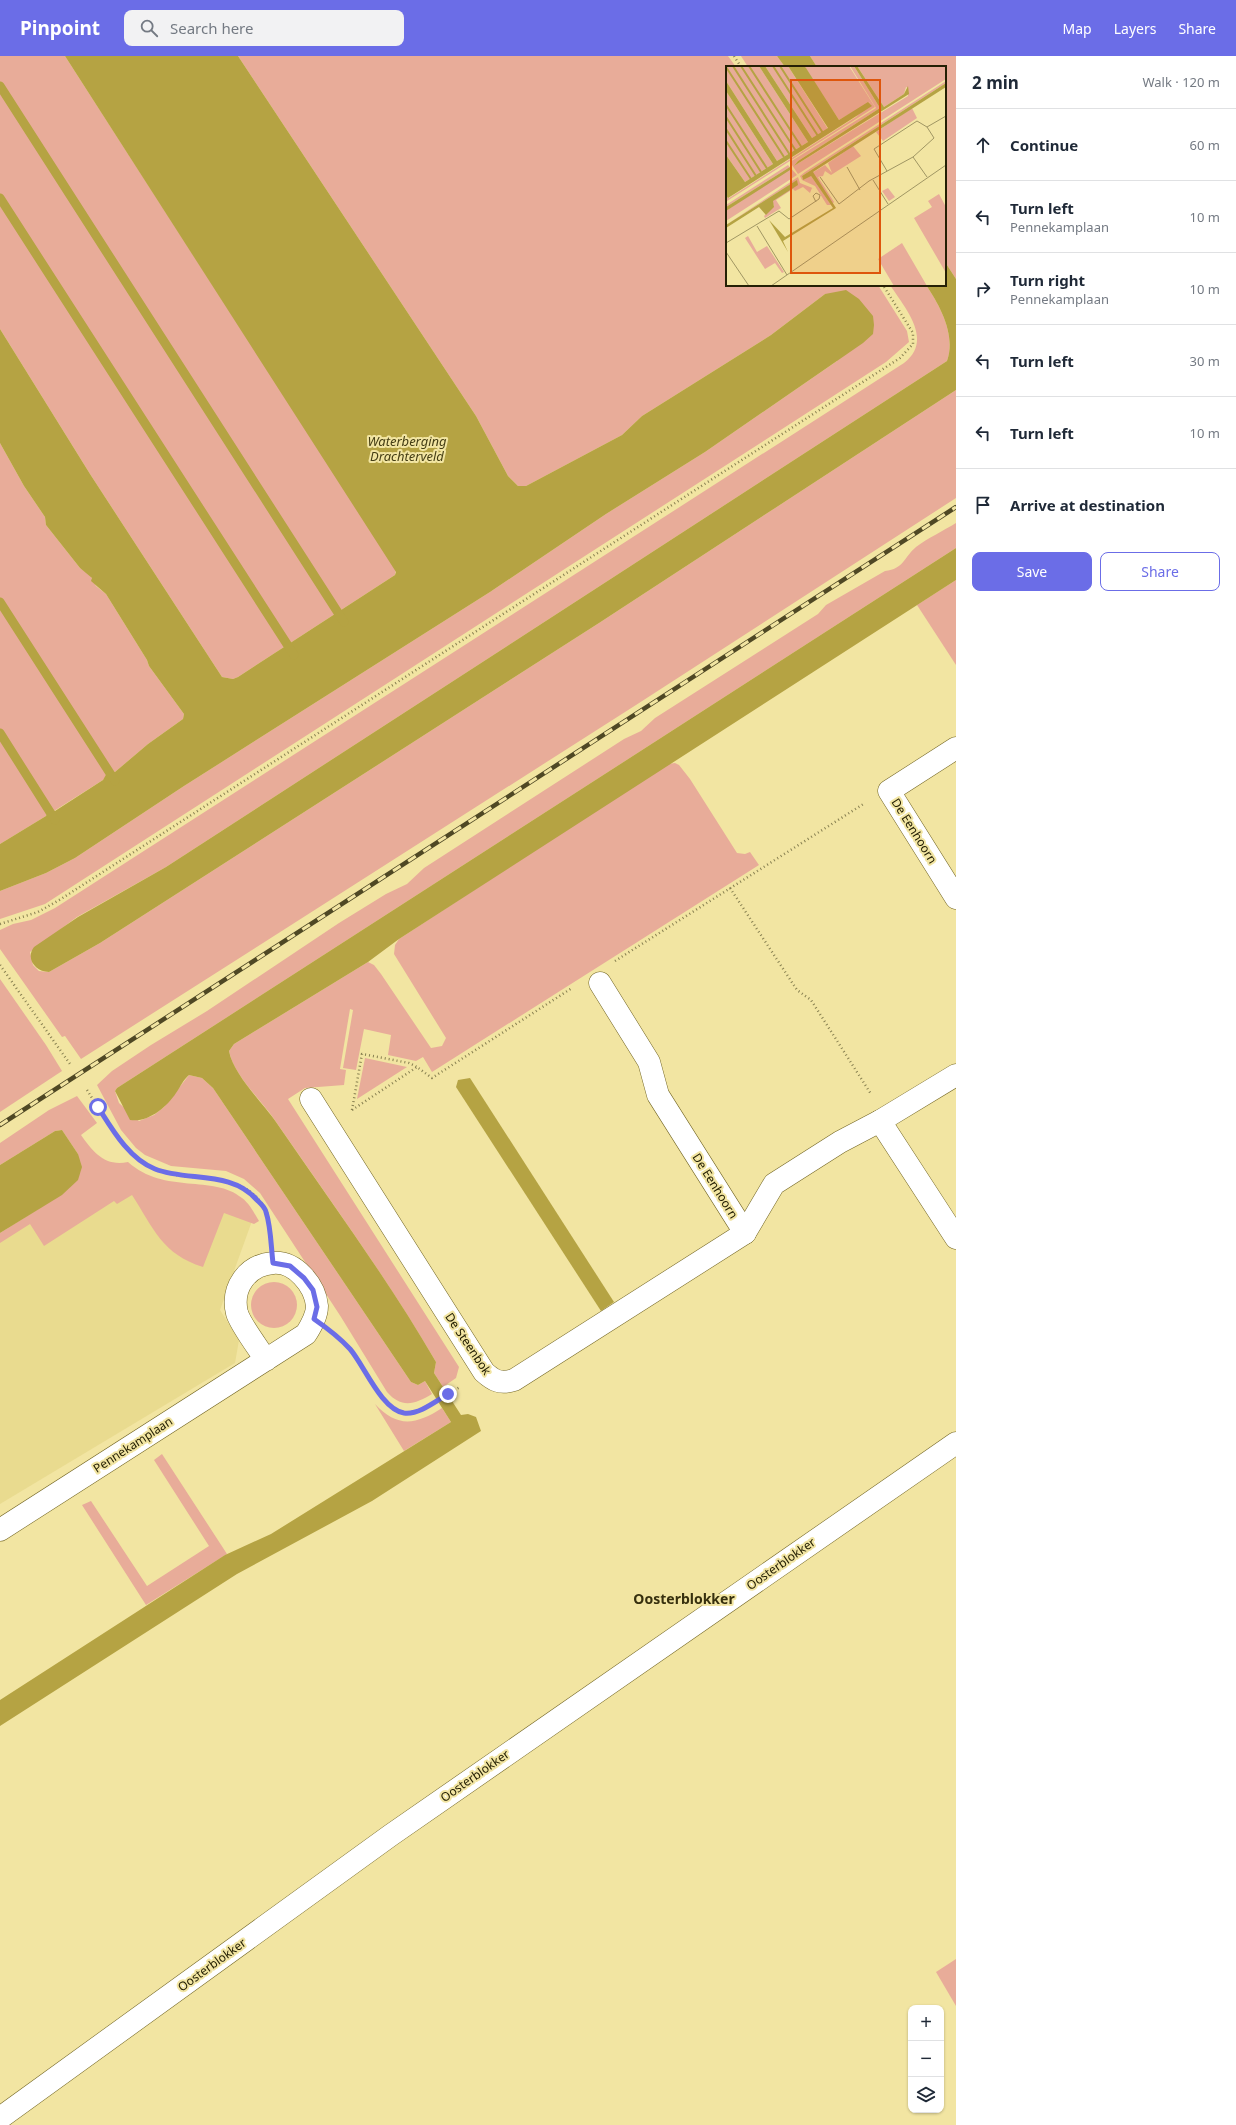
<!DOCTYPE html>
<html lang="en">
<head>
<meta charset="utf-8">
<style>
  :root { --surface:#fff; --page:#f2f2f3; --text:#1f2937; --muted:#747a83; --line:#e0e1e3; --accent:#6b6de7 }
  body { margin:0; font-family:"Noto Sans",sans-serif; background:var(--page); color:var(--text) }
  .controls { position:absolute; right:12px; bottom:12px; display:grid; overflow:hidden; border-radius:8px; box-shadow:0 1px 3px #0004 }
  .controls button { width:36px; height:36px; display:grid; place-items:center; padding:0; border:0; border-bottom:1px solid var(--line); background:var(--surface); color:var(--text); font:20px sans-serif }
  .stop { position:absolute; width:12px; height:12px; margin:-9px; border:3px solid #6b6de7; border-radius:50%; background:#fff }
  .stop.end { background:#6b6de7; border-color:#fff; box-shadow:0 1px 4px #0008 }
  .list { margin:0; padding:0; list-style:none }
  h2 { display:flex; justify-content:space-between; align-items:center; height:52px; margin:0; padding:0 16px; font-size:17px }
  h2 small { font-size:13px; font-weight:400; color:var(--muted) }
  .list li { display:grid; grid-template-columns:26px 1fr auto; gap:12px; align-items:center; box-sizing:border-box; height:72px; padding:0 16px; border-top:1px solid var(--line) }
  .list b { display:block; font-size:15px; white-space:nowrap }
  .list p { margin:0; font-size:13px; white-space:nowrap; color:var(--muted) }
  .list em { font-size:13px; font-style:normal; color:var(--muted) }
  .actions { display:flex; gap:8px; padding:12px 16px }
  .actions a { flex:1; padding:9px 0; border:1px solid var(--accent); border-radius:8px; text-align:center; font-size:14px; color:var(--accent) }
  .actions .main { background:var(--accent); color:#fff }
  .icon { flex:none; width:22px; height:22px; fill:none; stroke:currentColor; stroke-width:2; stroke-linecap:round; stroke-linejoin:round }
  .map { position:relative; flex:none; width:956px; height:2069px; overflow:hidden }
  header { display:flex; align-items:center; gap:24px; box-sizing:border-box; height:56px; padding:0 20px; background:var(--accent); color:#fff }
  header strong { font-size:19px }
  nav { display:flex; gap:22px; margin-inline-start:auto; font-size:14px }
  .search { width:280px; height:36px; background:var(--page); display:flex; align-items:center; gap:10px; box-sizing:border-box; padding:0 14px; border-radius:8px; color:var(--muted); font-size:15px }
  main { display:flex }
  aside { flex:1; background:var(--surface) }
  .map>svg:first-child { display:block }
  .built { fill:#e9db8f }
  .green { fill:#e8ac99 }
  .water { fill:#b5a343 }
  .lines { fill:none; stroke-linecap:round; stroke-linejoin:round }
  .stream { stroke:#b5a343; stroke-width:9 }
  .minor-casing { stroke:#726523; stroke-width:23 }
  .tertiary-casing { stroke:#726523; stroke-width:23 }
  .path { stroke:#888051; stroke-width:2.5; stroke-dasharray:1 3; stroke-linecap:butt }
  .minor { stroke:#fff; stroke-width:22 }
  .tertiary { stroke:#fff; stroke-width:22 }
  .rail-casing { stroke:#4f4824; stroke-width:4.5 }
  .rail { stroke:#f2e5a2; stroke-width:3; stroke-dasharray:9; stroke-linecap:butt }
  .route { stroke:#6b6de7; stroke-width:5 }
  .labels { text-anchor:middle; stroke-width:4; stroke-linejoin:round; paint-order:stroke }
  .street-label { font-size:12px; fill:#252004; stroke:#f2e5a2 }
  .water-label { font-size:13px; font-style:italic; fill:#443d14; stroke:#f2e5a2 }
  .quarter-label { font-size:14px; font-weight:bold; fill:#37300e; stroke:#f2e5a2 }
  .inset-river { fill:none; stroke:#b5a343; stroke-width:2 }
  .inset-road { fill:none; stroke:#a09663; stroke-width:1 }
  .view { fill:#de560c; fill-opacity:0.15; stroke:#de560c; stroke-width:2 }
  .inset-edge { fill:none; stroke:#252004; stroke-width:2 }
</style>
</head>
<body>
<header>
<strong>Pinpoint</strong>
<div class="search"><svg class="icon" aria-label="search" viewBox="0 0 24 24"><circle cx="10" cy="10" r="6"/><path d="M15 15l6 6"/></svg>Search here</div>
<nav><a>Map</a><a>Layers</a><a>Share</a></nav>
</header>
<main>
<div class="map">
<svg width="956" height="2069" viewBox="0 0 956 2069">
  <rect width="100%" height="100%" fill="#f2e5a2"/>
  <path class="built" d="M130 1130 223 1153 252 1165 220 1254 239 1284 235 1307 0 1448V1183L31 1163Z"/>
  <g class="green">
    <path d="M0 0H65L396 514 395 519 238 621 233 623 222 621 90 418 0 273Z"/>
    <path d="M238 0H728L736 11H727V229H878L907 275 909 286 886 306 45 848 0 863V835L46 817 75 802 184 730 490 536 606 458 705 396 837 305 825 238 771 279 642 360 622 379 526 430H518L508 420 476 360Z"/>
    <path d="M741 0H777L785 11H748Z"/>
    <path d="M810 0H956V223L945 206V11H817Z"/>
    <path d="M890 229H926C941 251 956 280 947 305L166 811 77 861 30 896 33 909 39 915 49 916 100 887 599 567 956 334V442L636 649 81 1003 65 980 62 981 0 893V874L13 868 31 864 55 852 904 307C934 284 905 252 890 229Z"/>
    <path d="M0 387 24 430 45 461 46 469 80 512 90 519 96 530 106 538 147 604 149 610 184 658 183 663 148 688 115 716H110L103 724 54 755 47 757 46 760 0 788Z"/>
    <path d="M956 467V492L117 1032 115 1035 119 1047 139 1065 154 1059 164 1051 189 1019 202 1022 213 1032 411 1326 418 1329 425 1325 432 1338C415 1348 402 1353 387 1336L341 1261 260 1137 244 1123 226 1115 171 1110 145 1099 136 1092 121 1074 97 1029 112 1015 151 989 207 955 339 867 386 838 407 828 424 812 624 683 641 675 655 662 818 558 826 549 885 515C904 513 904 501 916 491 928 482 943 475 956 467Z"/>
    <path d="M956 524V609L917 549Z"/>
    <path d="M675 707 679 709 690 723 737 797 745 798 750 796 759 809 432 1016 423 1001 416 1005 388 999 391 979 364 973 356 1014 343 1012 353 954 350 953 340 1013 346 1014 344 1029 305 1032 288 1043 459 1311 456 1322 443 1331 434 1317 436 1306C387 1222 329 1143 274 1063 261 1044 233 1018 229 995L234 988 368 906 374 909 381 918 431 992 442 990 446 982 394 898 395 889 399 883 668 708Z"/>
    <path d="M0 923 46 989 62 1015 0 1056Z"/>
    <path d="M365 1002 407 1011 357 1043Z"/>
    <path d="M77 1040 97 1067 81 1079C93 1096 105 1111 128 1106 165 1139 213 1118 242 1142 250 1148 254 1157 259 1165L254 1168 224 1157 203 1211C162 1198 154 1173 132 1139L117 1148 114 1145 44 1190 30 1168 0 1187V1177L62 1138 78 1098 62 1074 55 1075 0 1109V1087L49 1054Z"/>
    <circle cx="274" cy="1249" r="23"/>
    <path d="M375 1348C397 1372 416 1369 442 1352L451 1366 404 1395Z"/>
    <path d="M162 1398 227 1498 146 1549 82 1449 91 1445 147 1530 209 1490 154 1404Z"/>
    <path d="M956 1903V1950L936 1916Z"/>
  </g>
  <g class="water">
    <path d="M65 0H238L476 360 508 420 518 430H526L622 379 642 360 771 279 825 238 846 234 859 243 873 260 874 269 873 278 863 287 705 396 606 458 490 536 184 730 75 802 46 817 0 835V788L46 760 49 754 55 755 103 724 107 717 115 716 148 688 183 663 184 658 149 610 147 604 106 538 91 525 92 522 80 512 46 469 45 461 24 430 0 387V273L90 418 222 621 233 623 238 621 395 519 396 516Z"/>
    <path d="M777 0H810L817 11H785Z"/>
    <path d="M945 206 956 223V334L599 567 100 887 49 916C36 916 25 903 34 891L78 861 166 811 947 305C956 280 941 251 926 229H945Z"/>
    <path d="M956 492V524L399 883 368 906 234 988 229 995C233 1018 262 1046 276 1066 330 1145 388 1223 436 1306L434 1317 461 1359 468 1358 476 1361 481 1375 372 1445 237 1518 0 1670V1644L225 1499 271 1478 451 1366 425 1325 418 1329 411 1326 213 1032 202 1022 189 1019C183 1024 181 1030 176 1037 167 1051 148 1067 130 1064L115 1035 117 1032Z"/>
    <path d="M470 1022 614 1246 601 1255 456 1031 458 1024Z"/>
    <path d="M62 1074 78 1098 82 1111 78 1124 62 1139 0 1177V1109L55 1075Z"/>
  </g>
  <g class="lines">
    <g class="stream">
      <path d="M0 30 344 566"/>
      <path d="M0 142 294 599"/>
      <path d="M0 546 115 725"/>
      <path d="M0 677 55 764"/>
    </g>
    <g class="minor-casing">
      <g id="minor">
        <path d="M956 692 889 735 956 842"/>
        <path d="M600 927 649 1006 658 1039 745 1177"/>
        <path d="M311 1043 484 1316C494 1325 500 1328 514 1324L745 1177 774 1128 840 1086 880 1065 956 1019"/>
        <path d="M880 1065 956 1182"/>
        <path d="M0 1474 306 1278C311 1270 317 1260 317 1250 315 1229 295 1205 273 1207 247 1209 231 1232 237 1257 240 1268 259 1293 266 1304"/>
      </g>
    </g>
    <g class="tertiary-casing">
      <path id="tertiary" d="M0 2062 391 1779 956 1387"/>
    </g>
    <g class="path">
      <path d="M734 0 741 11"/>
      <path d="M730 832 797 934 811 944 871 1038"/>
      <path d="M0 868 38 856 61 843 900 302 913 288V277L883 229"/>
      <path d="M615 905 865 747"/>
      <path d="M0 909 70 1008"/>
      <path d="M87 1034C105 1062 122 1097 153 1112 189 1130 242 1110 266 1154 269 1160 269 1173 270 1181"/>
      <path d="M352 1054 417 1011 432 1022 572 932"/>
      <path d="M352 1054 362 998 409 1007 417 1011"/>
      <path d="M337 1280 350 1293 384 1344 394 1354 405 1357 418 1355 460 1331"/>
    </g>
    <use href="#minor" class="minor"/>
    <use href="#tertiary" class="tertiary"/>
    <g class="rail-casing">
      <path id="rail" d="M0 1069 956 451"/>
    </g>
    <use href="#rail" class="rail"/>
  </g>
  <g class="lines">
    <path class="route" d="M98 1051C112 1073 129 1103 155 1113 188 1126 231 1114 257 1144 260 1147 265 1151 266 1156 271 1171 271 1191 273 1207L290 1210 304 1222 313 1234 317 1251 314 1263C327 1272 339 1281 350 1293 364 1309 381 1353 404 1357 419 1359 436 1345 448 1338"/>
  </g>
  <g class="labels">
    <g class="street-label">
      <text transform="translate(914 775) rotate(58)" y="4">De Eenhoorn</text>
      <text transform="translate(715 1130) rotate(58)" y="4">De Eenhoorn</text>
      <text transform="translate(468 1288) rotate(56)" y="4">De Steenbok</text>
      <text transform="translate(133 1389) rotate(-33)" y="4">Pennekamplaan</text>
      <text transform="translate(781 1508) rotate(-35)" y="4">Oosterblokker</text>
      <text transform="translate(475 1720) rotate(-35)" y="4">Oosterblokker</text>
      <text transform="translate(212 1909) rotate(-36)" y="4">Oosterblokker</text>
    </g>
    <g class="water-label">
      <text x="407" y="390">Waterberging<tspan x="407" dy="15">Drachterveld</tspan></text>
    </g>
    <g class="quarter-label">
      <text x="684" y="1548">Oosterblokker</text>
    </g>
  </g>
  <g transform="translate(726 10)">
    <rect width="220" height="220" fill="#f2e5a2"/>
    <path d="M0 0H33L82 76 51 95 0 15ZM39 0H62L102 63 86 72ZM78 0H123L149 41 1 135 0 129 3 132 130 51 144 36 113 54ZM124 0H128L154 42 72 95 68 100 182 30V22L180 21 178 28 158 41 131 0H220V13L72 108 64 96 150 42ZM220 15V17L76 110 77 114 82 109 85 110 105 139H101L89 120 76 114 74 110 79 106ZM0 25 47 98 19 116 0 89ZM186 42 191 52 157 75 150 66ZM127 80 135 90 105 109 99 105 97 110 92 111 108 136 106 138 86 107 99 99 106 107 102 97ZM62 99 71 109 0 155V145L64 101 0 141V139ZM72 111 74 117 89 123 86 122 84 127 77 121 69 125 67 123 50 134 55 142 39 152 38 150 48 140 46 135 70 115 0 159ZM162 122 169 131 163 135 156 125ZM213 128 220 141V207L188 152 206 141 202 135ZM22 170 31 186 41 180 58 206 56 207 49 197 39 203 19 172ZM176 177 201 220H168L152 193Z" fill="#e8ac99"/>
    <path d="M33 0H39L86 72 102 62 62 0H78L80 2 113 54 142 36 146 40 2 132 0 129V89L19 116 47 98 0 25V15L51 95 82 76ZM128 0H131L158 41 178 28 182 20 183 28 68 100 72 95 154 42ZM220 17V21L87 106 110 142 57 175 62 186 43 154 59 171 107 142 85 110 77 114 76 110ZM64 101V104L0 145V141ZM71 114 72 119 47 135 48 141 40 149 33 141 0 162V159Z" fill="#b5a343"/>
    <path class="inset-river" d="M7 0 64 89M15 0 70 85M23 0 76 82M47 0 92 70M54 0 97 67M0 1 58 91M0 39 42 104M0 51 35 106M0 63 30 110M0 75 25 113"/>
    <path class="inset-road" d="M201 61 220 50M187 91 201 111M121 101 134 124M94 111 113 138 143 115 187 91 208 72 201 61 191 55 148 83 161 105M147 114 162 138M31 160 61 209M0 177 53 145 63 153 93 133 94 129 90 127 87 130 90 136M0 186 23 220M45 220 220 99"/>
    <path class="view" d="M65 14H154V207H65Z"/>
    <rect width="220" height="220" class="inset-edge"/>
  </g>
</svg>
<div class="controls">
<button>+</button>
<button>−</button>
<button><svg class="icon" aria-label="layers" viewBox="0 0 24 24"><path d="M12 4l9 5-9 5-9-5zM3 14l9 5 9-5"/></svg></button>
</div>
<div class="stop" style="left:98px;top:1051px"></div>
<div class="stop end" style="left:448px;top:1338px"></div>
</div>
<aside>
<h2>2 min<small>Walk · 120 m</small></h2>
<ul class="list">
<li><svg class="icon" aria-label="ahead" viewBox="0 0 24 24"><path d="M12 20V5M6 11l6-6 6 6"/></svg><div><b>Continue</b></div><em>60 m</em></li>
<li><svg class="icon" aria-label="left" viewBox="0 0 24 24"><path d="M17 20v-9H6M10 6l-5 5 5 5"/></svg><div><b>Turn left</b><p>Pennekamplaan</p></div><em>10 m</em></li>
<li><svg class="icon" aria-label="right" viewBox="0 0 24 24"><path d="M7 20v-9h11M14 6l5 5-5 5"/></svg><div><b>Turn right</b><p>Pennekamplaan</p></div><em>10 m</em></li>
<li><svg class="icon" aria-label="left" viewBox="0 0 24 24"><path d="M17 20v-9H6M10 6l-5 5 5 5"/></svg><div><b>Turn left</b></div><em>30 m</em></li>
<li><svg class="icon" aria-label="left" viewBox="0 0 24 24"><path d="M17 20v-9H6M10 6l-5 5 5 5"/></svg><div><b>Turn left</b></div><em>10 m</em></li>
<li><svg class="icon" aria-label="arrive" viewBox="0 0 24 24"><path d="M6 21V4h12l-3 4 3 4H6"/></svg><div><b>Arrive at destination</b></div></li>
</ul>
<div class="actions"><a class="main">Save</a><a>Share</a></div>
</aside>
</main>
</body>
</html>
